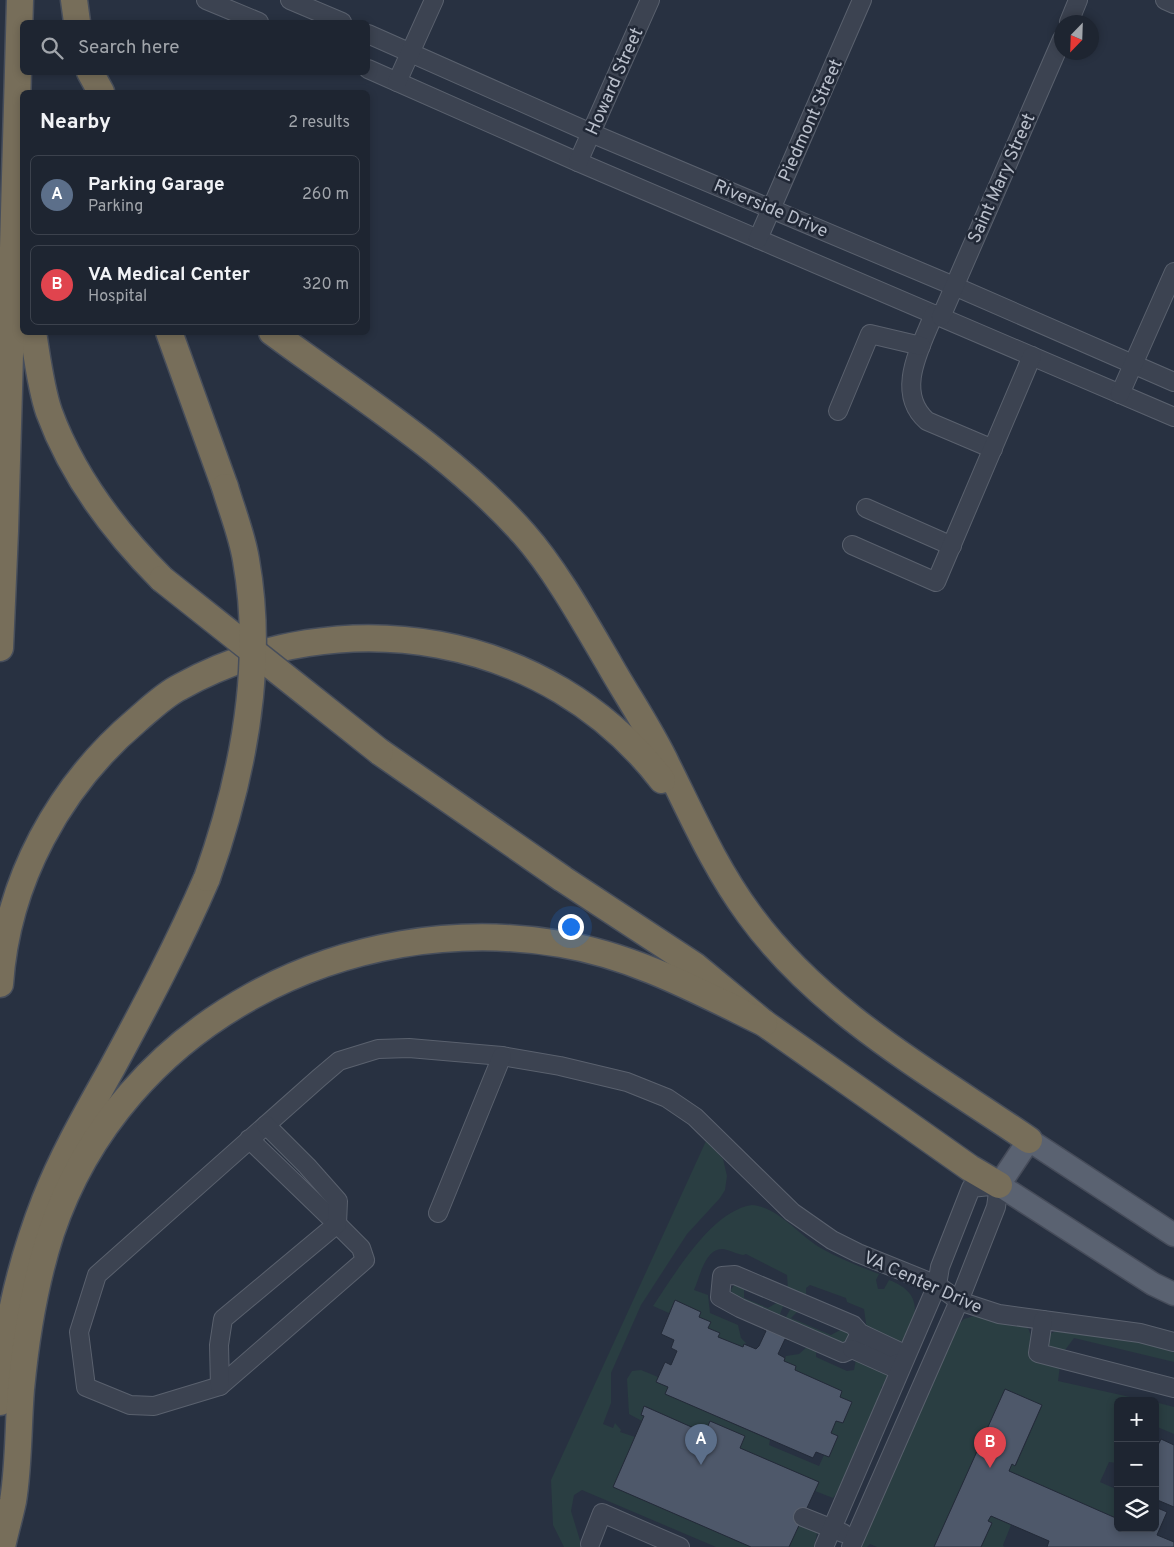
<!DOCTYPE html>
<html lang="en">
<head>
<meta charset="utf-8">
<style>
  :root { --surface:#1e2531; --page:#262d39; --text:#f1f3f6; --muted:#a1a5ab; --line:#3c424d; --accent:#0b8043 }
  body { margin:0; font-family:Overpass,sans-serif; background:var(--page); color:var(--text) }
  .controls { position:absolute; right:15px; bottom:15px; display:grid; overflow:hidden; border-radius:8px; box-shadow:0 2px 8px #0003 }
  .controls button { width:45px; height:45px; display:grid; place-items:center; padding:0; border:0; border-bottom:1px solid var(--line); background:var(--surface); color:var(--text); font:25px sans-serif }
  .compass { position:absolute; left:1054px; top:15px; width:45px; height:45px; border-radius:50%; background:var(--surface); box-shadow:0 2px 8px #0003; rotate:203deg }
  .you { position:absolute; left:570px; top:926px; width:18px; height:18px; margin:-12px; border:4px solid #fff; border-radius:50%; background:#1a73e8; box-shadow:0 0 0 8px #1a73e833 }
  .badge { display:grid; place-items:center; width:32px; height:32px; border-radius:50%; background:var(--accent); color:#fff; font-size:16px; font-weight:700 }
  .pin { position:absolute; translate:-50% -41px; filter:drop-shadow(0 1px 2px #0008) }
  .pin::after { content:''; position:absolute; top:26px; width:18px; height:15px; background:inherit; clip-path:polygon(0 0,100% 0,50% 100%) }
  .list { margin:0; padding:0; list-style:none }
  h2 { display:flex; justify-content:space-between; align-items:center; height:65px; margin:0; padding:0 20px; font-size:21px }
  h2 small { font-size:16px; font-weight:400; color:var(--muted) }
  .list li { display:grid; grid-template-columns:32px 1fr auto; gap:15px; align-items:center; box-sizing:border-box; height:80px; margin:0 10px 10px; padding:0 10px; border:1px solid var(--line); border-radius:8px }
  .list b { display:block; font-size:19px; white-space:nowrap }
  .list p { margin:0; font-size:16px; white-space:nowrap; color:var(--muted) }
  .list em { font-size:16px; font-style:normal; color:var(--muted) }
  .icon { flex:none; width:28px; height:28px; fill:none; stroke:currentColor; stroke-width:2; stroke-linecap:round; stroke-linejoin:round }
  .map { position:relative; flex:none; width:1174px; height:1547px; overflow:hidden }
  .search { position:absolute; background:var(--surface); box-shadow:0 2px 8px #0003; left:20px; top:20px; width:350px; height:55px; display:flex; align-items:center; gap:12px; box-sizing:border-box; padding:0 18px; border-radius:8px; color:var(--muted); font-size:19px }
  .panel { position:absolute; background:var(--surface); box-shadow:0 2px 8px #0003; left:20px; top:90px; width:350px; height:245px; border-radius:8px }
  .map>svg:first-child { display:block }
  .green { fill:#2a3e42 }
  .building { fill:#4e586a; stroke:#232a38 }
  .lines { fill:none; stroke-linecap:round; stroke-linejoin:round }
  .minor-casing { stroke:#5a616e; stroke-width:20 }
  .major-casing { stroke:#464c5a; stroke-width:25 }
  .highway-casing { stroke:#474e5b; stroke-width:29 }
  .minor { stroke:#3c4351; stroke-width:18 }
  .major { stroke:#5a6271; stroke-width:22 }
  .highway { stroke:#776e5a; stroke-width:26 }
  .highway-bridge-casing { stroke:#474e5b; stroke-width:29; stroke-linecap:butt }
  .highway-bridge { stroke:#776e5a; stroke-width:26 }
  .labels { text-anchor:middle; stroke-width:5; stroke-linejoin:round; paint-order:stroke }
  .street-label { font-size:18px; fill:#b9bfcb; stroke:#212836 }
</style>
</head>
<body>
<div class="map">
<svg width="1174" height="1547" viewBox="0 0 1174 1547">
  <rect width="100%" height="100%" fill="#283141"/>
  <g class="green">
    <path d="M706 1141 723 1159 727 1176 725 1190 720 1198 687 1234 641 1305 611 1373V1403L603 1424 613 1428 615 1423 621 1430 620 1432 635 1437 613 1487 751 1547H716L582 1490 574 1495 571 1511 582 1547H564L553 1525 551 1480Z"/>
    <path d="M752 1205C777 1207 798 1234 819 1247 838 1258 858 1266 879 1274L876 1280 878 1289H884L889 1280C921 1292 920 1313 904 1340L899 1343 867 1331 864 1309 847 1302 846 1298 810 1285 806 1288V1298L788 1290 787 1275 746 1254 743 1255C737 1254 729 1250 723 1249 705 1248 700 1277 694 1290L708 1295 710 1313 738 1325 741 1338 746 1343 743 1347 718 1337 708 1328 710 1322 699 1317 701 1312 675 1300 669 1313 653 1306C675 1274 711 1211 752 1205Z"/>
    <path d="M739 1284 744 1289V1298L768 1308 778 1302 784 1304 780 1314 786 1317 791 1308 797 1312 791 1318 831 1335 842 1329 846 1331 849 1336 847 1341 840 1343 734 1297 731 1290 734 1285Z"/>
    <path d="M974 1316 1026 1326C1034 1334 1028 1343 1032 1352L1060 1366 1058 1381 1148 1401H1118V1463L1109 1462 1100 1482 1118 1490V1519L1009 1471 1012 1464 1016 1465 1042 1406 1005 1389 934 1547H877L870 1544 867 1547H858L958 1325 964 1319Z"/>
    <path d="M1058 1330 1138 1340 1174 1350V1362L1074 1338 1065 1350 1051 1349 1048 1346V1335Z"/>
    <path d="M808 1346H816V1357L847 1371 854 1370 856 1359 888 1373 887 1379 881 1388 882 1394 840 1488 833 1498 815 1491 819 1482 740 1448 710 1421 705 1433 645 1406 641 1415 644 1416 642 1421 629 1414 627 1379 632 1371 641 1370 658 1377 656 1382 668 1387 666 1394 770 1440 769 1445 819 1466 824 1455 829 1457 838 1436 831 1433 836 1421 843 1423 852 1402 840 1397 842 1391 795 1370 796 1366 784 1361 786 1356 799 1354Z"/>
    <path d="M1155 1402 1174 1407V1434L1155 1426Z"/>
    <path d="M991 1516 1011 1525 1003 1545 1004 1547H981L992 1523 988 1521Z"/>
    <path d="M801 1519 818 1529 814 1547H789Z"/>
  </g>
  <g class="building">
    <path d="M675 1300 701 1312 699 1317 711 1322 708 1328 720 1333 718 1337 743 1347 744 1344 756 1349 759 1346 766 1331 762 1329 764 1325 791 1337 789 1341 785 1339 778 1354 785 1358 784 1361 796 1366 795 1370 842 1391 840 1397 852 1402 843 1423 836 1421 831 1433 838 1436 829 1457 816 1452 813 1458 665 1394 668 1387 656 1382 665 1362 671 1365 677 1351 671 1348 674 1340 661 1334Z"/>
    <path d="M1005 1389 1042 1405 1015 1466 1012 1464 1009 1471 1118 1519V1528H1155V1507L1167 1512 1157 1535 1174 1542V1547H1047L1049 1541 991 1516 988 1521 992 1523 981 1547H934Z"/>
    <path d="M644 1406 705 1433 710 1421 745 1436 740 1448 819 1482 789 1547H751L613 1487 644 1416 641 1415Z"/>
    <path d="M1161 1439 1174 1445V1507L1155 1499V1451Z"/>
  </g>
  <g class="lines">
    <g class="minor-casing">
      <g id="minor">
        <path d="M206 0 259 22"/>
        <path d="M290 0 342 22"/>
        <path d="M1165 0 1174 4"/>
        <path d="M1069 22 1078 0"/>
        <path d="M368 34 591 133 954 286 1174 382"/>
        <path d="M368 69 578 162 1174 417"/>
        <path d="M397 82 434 0"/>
        <path d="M578 162 650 0"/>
        <path d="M758 239 862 0"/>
        <path d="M934 314C921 347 894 392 927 421L993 449"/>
        <path d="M941 317 1062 39"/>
        <path d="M1120 394 1174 272"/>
        <path d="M838 411 870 334 921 346"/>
        <path d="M866 508 952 546"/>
        <path d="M852 545 936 582 1032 356"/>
        <path d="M249 1139 337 1224 361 1248 365 1260 220 1386 154 1406 130 1405 86 1387 79 1332 97 1275 319 1078 339 1061 378 1049 409 1048 502 1056 560 1066 627 1082 667 1098 695 1117 792 1212 832 1240 858 1253 937 1285 959 1301 999 1314 1140 1333 1174 1342"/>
        <path d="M438 1213 502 1056"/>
        <path d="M1043 1320 1038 1353 1174 1388"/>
        <path d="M860 1333 852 1349 843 1353 740 1308 720 1297 722 1276 735 1275 853 1325 860 1333 898 1351V1363"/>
        <path d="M852 1349 892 1367 898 1363"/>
        <path d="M220 1386 219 1345 223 1319 337 1224 338 1201 307 1166 266 1125"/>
        <path d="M803 1517 843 1533"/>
        <path d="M590 1544 602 1513 680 1547"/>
        <path d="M824 1547 937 1285 940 1267 971 1188 999 1185 996 1207 959 1301 851 1547"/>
      </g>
    </g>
    <g class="major-casing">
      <path id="major" d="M1174 1235 1029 1140 999 1185 1153 1284 1174 1294"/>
    </g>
    <g class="highway-casing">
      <g id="highway">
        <path d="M74 0 77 22"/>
        <path d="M90 72 101 92"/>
        <path d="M33 332C37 357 41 389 49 412 72 475 115 532 162 579"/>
        <path d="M169 332 225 487"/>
        <path d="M272 332C357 395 454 455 524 534 555 569 584 621 608 662 627 696 650 729 667 765 692 815 715 868 749 914 820 1012 931 1073 1029 1140"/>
        <path d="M0 648 5 531 20 0"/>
        <path d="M380 752 563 879 694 965 764 1023 970 1168 999 1185"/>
        <path d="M0 984C7 881 59 786 137 720 150 709 164 695 180 687 341 598 548 632 662 780"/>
        <path d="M0 1402C4 1333 20 1264 45 1200 63 1154 88 1111 112 1068 146 1005 179 943 207 878"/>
        <path d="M2 1547C5 1532 10 1516 13 1501 19 1465 18 1426 21 1389 26 1337 35 1282 51 1233 122 1022 347 908 561 944 634 956 698 991 764 1023"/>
      </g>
    </g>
    <use href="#minor" class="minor"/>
    <use href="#major" class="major"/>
    <use href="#highway" class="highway"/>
    <g class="highway-bridge-casing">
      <g id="highway-bridge">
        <path d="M162 579 380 752"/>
        <path d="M207 878C243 777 265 667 246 560 242 535 232 511 225 487"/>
      </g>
    </g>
    <use href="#highway-bridge" class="highway-bridge"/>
  </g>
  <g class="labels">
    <g class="street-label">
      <text transform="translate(614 81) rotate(-66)" y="6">Howard Street</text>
      <text transform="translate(810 120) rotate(-66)" y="6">Piedmont Street</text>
      <text transform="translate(1001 178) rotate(-66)" y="6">Saint Mary Street</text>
      <text transform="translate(771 208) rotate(23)" y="6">Riverside Drive</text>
      <text transform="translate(923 1282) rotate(24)" y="6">VA Center Drive</text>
    </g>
  </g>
</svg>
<div class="controls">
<button>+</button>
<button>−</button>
<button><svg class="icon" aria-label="layers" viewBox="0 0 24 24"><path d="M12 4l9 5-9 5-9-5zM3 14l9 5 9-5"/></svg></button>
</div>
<svg class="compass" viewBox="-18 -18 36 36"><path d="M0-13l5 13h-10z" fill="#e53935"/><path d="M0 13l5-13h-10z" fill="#a1a5ab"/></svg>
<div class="you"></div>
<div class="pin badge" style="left:701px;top:1465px;background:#5c6f8a">A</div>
<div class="pin badge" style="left:990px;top:1468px;background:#e0444e">B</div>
<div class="search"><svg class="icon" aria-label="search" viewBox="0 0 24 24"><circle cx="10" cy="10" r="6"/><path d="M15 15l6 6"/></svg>Search here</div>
<section class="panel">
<h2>Nearby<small>2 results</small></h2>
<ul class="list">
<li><span class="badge" style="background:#5c6f8a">A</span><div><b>Parking Garage</b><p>Parking</p></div><em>260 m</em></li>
<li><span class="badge" style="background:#e0444e">B</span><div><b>VA Medical Center</b><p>Hospital</p></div><em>320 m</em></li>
</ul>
</section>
</div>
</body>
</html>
